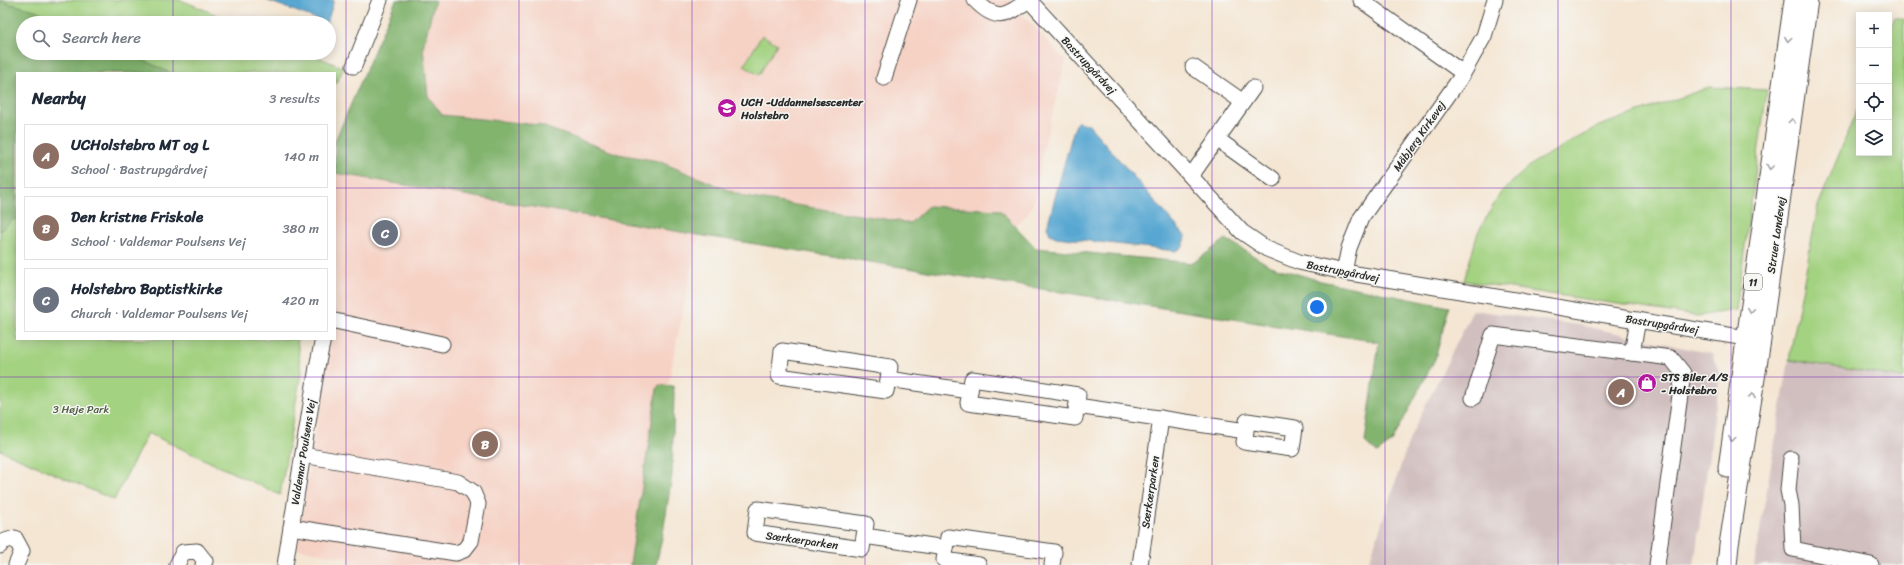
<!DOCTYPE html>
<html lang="en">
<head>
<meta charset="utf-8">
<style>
  :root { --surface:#fff; --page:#f2f2f3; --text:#1f2937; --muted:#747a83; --line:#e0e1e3; --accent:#b5179e }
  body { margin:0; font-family:Sriracha,sans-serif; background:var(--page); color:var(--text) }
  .controls { position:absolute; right:12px; top:12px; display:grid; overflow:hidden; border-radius:0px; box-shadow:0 2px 10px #0003 }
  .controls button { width:36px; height:36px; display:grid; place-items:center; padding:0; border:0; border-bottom:1px solid var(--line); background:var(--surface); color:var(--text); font:20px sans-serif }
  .you { position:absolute; left:1317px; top:307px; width:14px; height:14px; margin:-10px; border:3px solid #fff; border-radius:50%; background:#1a73e8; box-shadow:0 0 0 6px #1a73e833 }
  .badge { display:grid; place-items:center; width:26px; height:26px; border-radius:50%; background:var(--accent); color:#fff; font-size:13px; font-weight:700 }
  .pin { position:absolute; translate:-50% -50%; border:2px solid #fff; box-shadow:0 1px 4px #0006 }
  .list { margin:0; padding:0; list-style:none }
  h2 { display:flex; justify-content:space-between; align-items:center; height:52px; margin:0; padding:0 16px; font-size:17px }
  h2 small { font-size:13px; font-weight:400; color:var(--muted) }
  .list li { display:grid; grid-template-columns:26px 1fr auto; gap:12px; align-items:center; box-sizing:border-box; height:64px; margin:0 8px 8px; padding:0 8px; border:1px solid var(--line); border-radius:0px }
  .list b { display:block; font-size:15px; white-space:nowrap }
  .list p { margin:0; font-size:13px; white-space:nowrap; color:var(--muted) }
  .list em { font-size:13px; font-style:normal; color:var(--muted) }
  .icon { flex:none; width:22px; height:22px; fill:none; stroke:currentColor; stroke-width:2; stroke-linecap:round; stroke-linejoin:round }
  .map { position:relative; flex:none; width:1904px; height:565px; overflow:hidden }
  .search { position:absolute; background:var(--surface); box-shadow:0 2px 10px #0003; left:16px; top:16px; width:320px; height:44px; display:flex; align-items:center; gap:10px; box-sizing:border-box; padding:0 14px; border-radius:22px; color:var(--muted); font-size:15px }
  .panel { position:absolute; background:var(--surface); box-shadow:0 2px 10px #0003; left:16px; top:72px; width:320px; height:268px; border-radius:0px }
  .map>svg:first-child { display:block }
  .built { fill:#f6d2c5 }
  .industrial { fill:#d1bfbf }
  .green { fill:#a3d280; stroke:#677e56 }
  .forest { fill:#82b46e; stroke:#56704c }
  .water { fill:#58a7d2; stroke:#42697e }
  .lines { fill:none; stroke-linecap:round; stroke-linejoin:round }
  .minor-casing { stroke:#494744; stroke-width:17 }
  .major-casing { stroke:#494744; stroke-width:21 }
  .minor { stroke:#fff; stroke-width:15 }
  .major { stroke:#fff; stroke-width:19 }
  .oneway { stroke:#a0a0a0 }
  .grid { fill:none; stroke:#7b2cbf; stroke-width:1; stroke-opacity:0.55 }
  .labels { text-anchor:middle; stroke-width:3; stroke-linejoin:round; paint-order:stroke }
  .shield { fill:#f6f6f2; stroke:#686867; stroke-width:1 }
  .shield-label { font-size:10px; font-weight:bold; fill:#2b2b2b }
  .street-label { font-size:11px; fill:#2b2b2b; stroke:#f6f6f2 }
  .poi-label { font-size:11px; font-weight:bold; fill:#2b2b2b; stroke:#f6f6f2; text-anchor:start }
  .park-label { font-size:11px; fill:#4f5d44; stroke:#f6f6f2 }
</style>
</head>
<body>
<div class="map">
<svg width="1904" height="565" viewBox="0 0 1904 565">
  <rect width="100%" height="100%" fill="#f6f6f2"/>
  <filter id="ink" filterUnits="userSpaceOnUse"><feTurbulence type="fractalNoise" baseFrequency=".025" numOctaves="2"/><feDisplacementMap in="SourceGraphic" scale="8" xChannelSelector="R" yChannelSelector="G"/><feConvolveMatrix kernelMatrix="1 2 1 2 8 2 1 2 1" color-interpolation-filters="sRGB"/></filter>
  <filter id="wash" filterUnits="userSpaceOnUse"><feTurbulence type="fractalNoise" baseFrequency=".012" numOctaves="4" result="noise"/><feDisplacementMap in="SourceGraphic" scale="16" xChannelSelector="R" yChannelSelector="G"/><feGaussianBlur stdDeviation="0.9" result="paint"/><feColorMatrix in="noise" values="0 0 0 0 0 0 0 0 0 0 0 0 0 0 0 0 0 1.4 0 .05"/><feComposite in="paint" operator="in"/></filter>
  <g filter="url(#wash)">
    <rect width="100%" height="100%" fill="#f4e6d3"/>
    <g class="built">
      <path d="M410 0H1009L1066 61 1043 150 1036 197 1027 215 1012 227 910 223 448 148 433 142Z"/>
      <path d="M335 173 698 235 632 565H347L348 558 297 549 330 339H335Z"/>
    </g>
    <g class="industrial">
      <path d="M1473 310 1579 325 1712 354 1720 375 1694 565H1368L1411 435Z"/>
      <path d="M1789 360 1904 378V565H1754Z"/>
    </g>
    <g class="green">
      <path d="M0 0H181L236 23H23V53H308L344 68 335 85V73H17V339H297L301 372 280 495 148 433 114 500 0 450Z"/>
      <path d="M1895 17 1904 19V378L1789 360 1818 206 1859 105V153H1889V31Z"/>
      <path d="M762 35 777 44 759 75 744 66Z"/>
      <path d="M1710 87 1767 90 1736 310 1697 316 1464 281 1478 232 1501 192 1533 163 1599 126Z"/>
    </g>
    <g class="forest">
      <path d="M396 0H435L423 47 428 96 442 115 539 125 618 154 658 161 745 197 910 223 928 206 1000 210 1036 248 1193 263 1226 239 1270 266 1321 281 1449 307 1435 359 1392 442 1377 453 1365 442 1379 342 698 235 335 173V141Z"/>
      <path d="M0 1 35 10 63 23H23V53H128L171 73H17V221L14 219 0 231Z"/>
      <path d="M659 385 673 386 674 392 672 475 663 533 656 565H630L657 389Z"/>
    </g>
    <g class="water">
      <path d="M266 0H334L327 23Z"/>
      <path d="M1077 122 1088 124 1186 237 1183 247 1175 251 1056 237 1050 234 1047 227 1073 132Z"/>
    </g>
  </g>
  <g filter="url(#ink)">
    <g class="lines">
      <g class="minor-casing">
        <g id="minor">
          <path d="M975 0C996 22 1006 17 1028 0"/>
          <path d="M1029 0 1242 232 1267 249 1299 262 1344 272 1758 340"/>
          <path d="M1361 0 1463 73"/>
          <path d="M354 66 380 0"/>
          <path d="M1193 67 1243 102"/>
          <path d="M884 78 909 0"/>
          <path d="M1217 139 1273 179"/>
          <path d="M1191 176 1253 88"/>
          <path d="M1344 272 1349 248 1361 218 1461 77 1484 36 1495 0"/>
          <path d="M335 321 442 344"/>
          <path d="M1632 353 1638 320"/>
          <path d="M888 379 886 391 779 376 782 351 890 367 888 379 970 391"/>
          <path d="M972 379 1078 395 1075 418 968 403Z"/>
          <path d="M1473 398 1493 335 1671 358 1683 373 1657 565"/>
          <path d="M1077 406 1246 431 1244 442 1292 449 1295 428 1247 421 1246 431"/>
          <path d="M1791 459 1788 490 1791 505 1793 549 1871 565"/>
          <path d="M291 527 456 553 464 550 471 541 478 504 473 492 458 482 303 455"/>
          <path d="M864 536 862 549 755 533 758 509 866 524 864 536 946 548"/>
          <path d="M0 546 2 542 15 538 22 551 16 565"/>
          <path d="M177 565 183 552 197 551 205 561 203 565"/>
          <path d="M285 565 317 367 323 339"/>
          <path d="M979 565 944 560 948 537 1054 552 1052 565"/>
          <path d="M1140 565 1161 418"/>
        </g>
      </g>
      <g class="major-casing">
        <g id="major">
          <path d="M1728 468 1794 0"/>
          <path d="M1727 565 1729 545 1761 340 1808 0"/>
        </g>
      </g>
      <use href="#minor" class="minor"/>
      <use href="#major" class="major"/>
    </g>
    <defs><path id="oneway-chevron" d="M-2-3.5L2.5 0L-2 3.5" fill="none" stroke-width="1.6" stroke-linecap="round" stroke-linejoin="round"/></defs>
    <g class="oneway">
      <use href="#oneway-chevron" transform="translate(1788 39) rotate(98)"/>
      <use href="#oneway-chevron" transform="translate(1792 121) rotate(-82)"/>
      <use href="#oneway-chevron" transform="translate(1770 167) rotate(98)"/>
      <use href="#oneway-chevron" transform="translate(1750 310) rotate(98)"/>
      <use href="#oneway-chevron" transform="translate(1752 396) rotate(-81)"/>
      <use href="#oneway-chevron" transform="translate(1732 439) rotate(98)"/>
    </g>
  </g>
  <path class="grid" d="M173 0V23M346 0V565M519 0V565M692 0V565M865 0V565M1039 0V565M1212 0V565M1385 0V565M1558 0V565M1731 0V565M173 53V73M0 188H17M335 188H1904M173 339V565M0 377H1904"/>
  <defs>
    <g id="school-disc" transform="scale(1)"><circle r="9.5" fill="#b5179e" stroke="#f6f6f2"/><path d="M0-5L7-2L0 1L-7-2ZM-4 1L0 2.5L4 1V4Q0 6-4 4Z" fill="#fff"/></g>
    <g id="shop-disc" transform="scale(1)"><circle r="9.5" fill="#b5179e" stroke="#f6f6f2"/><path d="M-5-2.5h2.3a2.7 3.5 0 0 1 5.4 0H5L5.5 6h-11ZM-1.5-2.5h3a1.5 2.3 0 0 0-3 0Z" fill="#fff"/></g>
  </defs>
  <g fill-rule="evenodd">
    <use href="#school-disc" x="727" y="108"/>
    <use href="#shop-disc" x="1647" y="383"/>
  </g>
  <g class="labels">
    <rect class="shield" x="1744" y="274" width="18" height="16" rx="3"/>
    <g class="shield-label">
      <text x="1753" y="286">11</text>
    </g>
    <g class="street-label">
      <text transform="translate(1089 65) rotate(47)" y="4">Bastrupgårdvej</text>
      <text transform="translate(1419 136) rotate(-55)" y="4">Måbjerg Kirkevej</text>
      <text transform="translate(1776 235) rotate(-82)" y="4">Struer Landevej</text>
      <text transform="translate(1343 271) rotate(11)" y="4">Bastrupgårdvej</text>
      <text transform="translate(1662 324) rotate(9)" y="4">Bastrupgårdvej</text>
      <text transform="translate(303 452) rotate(-81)" y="4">Valdemar Poulsens Vej</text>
      <text transform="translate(1150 492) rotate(-82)" y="4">Særkærparken</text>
      <text transform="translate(802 540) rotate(8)" y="4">Særkærparken</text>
    </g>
    <g class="poi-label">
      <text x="741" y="106">UCH -Uddannelsescenter<tspan x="741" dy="13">Holstebro</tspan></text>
      <text x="1661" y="381">STS Biler A/S<tspan x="1661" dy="13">- Holstebro</tspan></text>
    </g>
    <g class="park-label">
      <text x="81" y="413">3 Høje Park</text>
    </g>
  </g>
</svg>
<div class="controls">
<button>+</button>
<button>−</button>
<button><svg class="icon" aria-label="locate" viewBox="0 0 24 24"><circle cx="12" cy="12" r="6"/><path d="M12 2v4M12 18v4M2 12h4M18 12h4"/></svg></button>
<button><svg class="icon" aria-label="layers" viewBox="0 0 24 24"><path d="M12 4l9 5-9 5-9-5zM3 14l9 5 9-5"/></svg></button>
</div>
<div class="you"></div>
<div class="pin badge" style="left:1621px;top:392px;background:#8d6e63">A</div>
<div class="pin badge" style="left:485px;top:444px;background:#8d6e63">B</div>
<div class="pin badge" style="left:385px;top:233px;background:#6b7280">C</div>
<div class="search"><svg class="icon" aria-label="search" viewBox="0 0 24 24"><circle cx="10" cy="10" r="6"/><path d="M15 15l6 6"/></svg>Search here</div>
<section class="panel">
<h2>Nearby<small>3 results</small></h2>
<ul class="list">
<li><span class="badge" style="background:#8d6e63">A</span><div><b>UCHolstebro MT og L</b><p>School · Bastrupgårdvej</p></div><em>140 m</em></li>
<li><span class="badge" style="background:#8d6e63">B</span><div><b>Den kristne Friskole</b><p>School · Valdemar Poulsens Vej</p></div><em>380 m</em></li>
<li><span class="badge" style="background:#6b7280">C</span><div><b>Holstebro Baptistkirke</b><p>Church · Valdemar Poulsens Vej</p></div><em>420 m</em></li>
</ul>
</section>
</div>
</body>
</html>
